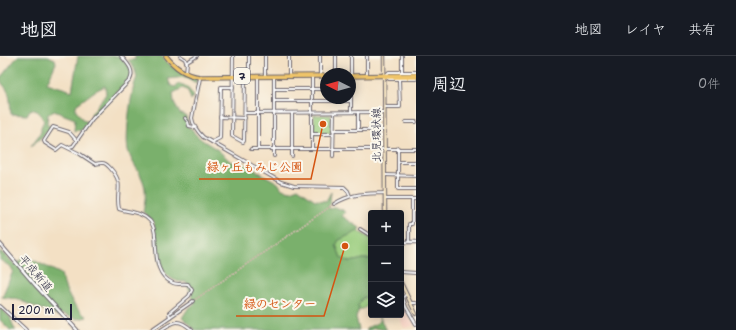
<!DOCTYPE html>
<html lang="ja">
<head>
<meta charset="utf-8">
<style>
  :root { --surface:#171b24; --page:#20242c; --text:#f1f3f6; --muted:#9ea1a6; --line:#363941 }
  body { margin:0; font-family:"Shantell Sans","Klee One",sans-serif; background:var(--page); color:var(--text) }
  .controls { position:absolute; right:12px; bottom:12px; display:grid; overflow:hidden; border-radius:4px; box-shadow:0 2px 10px #0003 }
  .controls button { width:36px; height:36px; display:grid; place-items:center; padding:0; border:0; border-bottom:1px solid var(--line); background:var(--surface); color:var(--text); font:20px sans-serif }
  .compass { position:absolute; left:320px; top:12px; width:36px; height:36px; border-radius:50%; background:var(--surface); box-shadow:0 2px 10px #0003; rotate:275deg }
  .scale { position:absolute; left:12px; bottom:10px; width:60px; box-sizing:border-box; padding-left:4px; border:2px solid #22223b; border-top:0; font-size:11px; line-height:14px; white-space:nowrap; color:#22223b; -webkit-text-stroke:3px #fbf7ec; paint-order:stroke }
  .list { margin:0; padding:0; list-style:none }
  h2 { display:flex; justify-content:space-between; align-items:center; height:52px; margin:0; padding:0 16px; font-size:17px }
  h2 small { font-size:13px; font-weight:400; color:var(--muted) }
  .icon { flex:none; width:22px; height:22px; fill:none; stroke:currentColor; stroke-width:2; stroke-linecap:round; stroke-linejoin:round }
  .map { position:relative; flex:none; width:416px; height:274px; overflow:hidden }
  header { display:flex; align-items:center; gap:24px; box-sizing:border-box; height:56px; padding:0 20px; background:var(--surface); border-bottom:1px solid var(--line) }
  header strong { font-size:19px }
  nav { display:flex; gap:22px; margin-inline-start:auto; font-size:14px }
  main { display:flex }
  aside { flex:1; background:var(--surface) }
  .map>svg:first-child { display:block }
  .built { fill:#f6d2c3 }
  .green { fill:#98cc7c; stroke:#5d775c }
  .forest { fill:#7ab06c; stroke:#4e6954 }
  .lines { fill:none; stroke-linecap:round; stroke-linejoin:round }
  .minor-tunnel { stroke:#c9baa9; stroke-width:2; stroke-dasharray:2 1; stroke-linecap:butt }
  .minor-casing { stroke:#6b646b; stroke-width:4 }
  .tertiary-casing { stroke:#6b646b; stroke-width:4.5 }
  .secondary-casing { stroke:#6b646b; stroke-width:4.5 }
  .primary-casing { stroke:#6b646b; stroke-width:5.5 }
  .minor { stroke:#fff; stroke-width:2 }
  .tertiary { stroke:#fff; stroke-width:2.5 }
  .secondary { stroke:#f9e7c3; stroke-width:2.5 }
  .primary { stroke:#efc469; stroke-width:3.5 }
  .labels { text-anchor:middle; stroke-width:4; stroke-linejoin:round; paint-order:stroke }
  .shield { fill:#fbf7ec; stroke:#636270; stroke-width:1 }
  .shield-label { font-size:10px; font-weight:bold; fill:#22223b }
  .street-label { font-size:11px; fill:#22223b; stroke:#fbf7ec }
  .leader { fill:none; stroke:#d45411; stroke-width:1.5 }
  .callout-dot { fill:#d45411; stroke:#fbf7ec; stroke-width:1.5 }
  .callout-label { font-size:12px; text-anchor:middle; font-weight:bold; fill:#d45411; stroke:#fbf7ec; stroke-width:4; stroke-linejoin:round; paint-order:stroke }
</style>
</head>
<body>
<header>
<strong>地図</strong>
<nav><a>地図</a><a>レイヤ</a><a>共有</a></nav>
</header>
<main>
<div class="map">
<svg width="416" height="274" viewBox="0 0 416 274">
  <rect width="100%" height="100%" fill="#fbf7ec"/>
  <filter id="ink" filterUnits="userSpaceOnUse"><feTurbulence type="fractalNoise" baseFrequency=".025" numOctaves="2"/><feDisplacementMap in="SourceGraphic" scale="8" xChannelSelector="R" yChannelSelector="G"/><feConvolveMatrix kernelMatrix="1 2 1 2 8 2 1 2 1" color-interpolation-filters="sRGB"/></filter>
  <filter id="wash" filterUnits="userSpaceOnUse"><feTurbulence type="fractalNoise" baseFrequency=".012" numOctaves="4" result="noise"/><feDisplacementMap in="SourceGraphic" scale="16" xChannelSelector="R" yChannelSelector="G"/><feGaussianBlur stdDeviation="0.9" result="paint"/><feColorMatrix in="noise" values="0 0 0 0 0 0 0 0 0 0 0 0 0 0 0 0 0 1.4 0 .05"/><feComposite in="paint" operator="in"/></filter>
  <g filter="url(#wash)">
    <rect width="100%" height="100%" fill="#f3e0c4"/>
    <path class="built" d="M405 253 414 270 404 272 398 259H401V254Z"/>
    <g class="green">
      <rect x="314" y="59" width="17" height="18"/>
      <path d="M357 175 371 182V203H363L350 206 341 202 336 189 339 184Z"/>
      <path d="M371 239V247L363 253H359C357 245 363 241 371 239Z"/>
    </g>
    <g class="forest">
      <path d="M18 0H48L55 3 56 7 47 27 72 35 78 0H120C124 5 132 12 132 18 131 26 100 53 92 60L91 58 106 38 105 30 95 35 76 49V54L83 64 88 66 81 75 78 74 74 75 75 63 54 55 48 58 47 68 52 71 43 80 31 90 41 76V71L44 65C40 58 41 56 32 53L29 55 27 59 11 58C10 50 11 41 7 34 4 29 1 28 0 22Z"/>
      <path d="M135 0H162C171 12 183 19 197 23L196 27 185 21 168 23 171 30 176 31 178 28C187 28 188 34 194 39L191 44 188 35 183 32 173 37 174 46 180 58 186 60 188 71 192 73 195 78 202 84 218 94 231 106H241L278 127 282 133 290 135 298 132 315 144 326 145 331 136 330 145 332 147 328 150 330 153 335 151 343 154 345 157 342 159V160L360 172 358 175 339 184 336 189 341 202 350 206 363 203H371V239L362 242 358 249 359 253 356 261 359 274H195L182 262 187 254 195 247C191 240 190 233 186 226 172 226 166 220 160 208L154 167 151 163 143 156C145 146 147 135 143 125 139 114 131 106 128 94 125 80 131 33 137 21L134 12 128 4H135Z"/>
      <path d="M0 195 16 209 22 202H29L61 218C65 235 73 252 87 261L77 263 61 258 58 260 16 243 2 241 13 215 11 211 0 204Z"/>
      <path d="M0 251 10 261 14 272 16 274H10L0 264Z"/>
      <path d="M378 259H379L385 273 387 274 373 272 370 274H365C370 269 375 269 380 265Z"/>
    </g>
  </g>
  <g filter="url(#ink)">
    <g class="lines">
      <path class="minor-tunnel" d="M193 245 334 148"/>
      <g class="minor-casing">
        <g id="minor">
          <path d="M180 0 185 3 186 6"/>
          <path d="M233 0 232 80 243 86 244 85 245 21"/>
          <path d="M249 0V20"/>
          <path d="M289 0V20"/>
          <path d="M336 0V18"/>
          <path d="M367 0V19"/>
          <path d="M402 16V0"/>
          <path d="M186 17 187 6 197 0"/>
          <path d="M386 19 389 16H416"/>
          <path d="M265 20V0"/>
          <path d="M320 20V0"/>
          <path d="M386 21 389 23H416"/>
          <path d="M200 22 192 62C193 70 197 75 203 81L281 126 294 130 344 131 348 135 350 140"/>
          <path d="M274 33H326"/>
          <path d="M274 45H350"/>
          <path d="M384 51H400L399 24"/>
          <path d="M351 56V0"/>
          <path d="M358 56V74"/>
          <path d="M245 57 384 56"/>
          <path d="M292 57V100"/>
          <path d="M220 61 245 62"/>
          <path d="M185 62 188 66 189 70 194 71"/>
          <path d="M406 66H416"/>
          <path d="M333 74H384"/>
          <path d="M312 78H333"/>
          <path d="M77 85 69 76 53 71 44 85 45 87 56 94 62 89 80 98 95 108C103 106 105 106 111 113 125 129 115 135 119 153 129 156 142 156 150 165 162 179 147 216 173 227 177 229 183 227 188 228L192 234 189 240 169 257 170 261"/>
          <path d="M212 86 220 82 221 31H233"/>
          <path d="M69 91 73 90 92 63 130 24C135 14 127 7 121 0"/>
          <path d="M312 92V20"/>
          <path d="M398 92V133H416"/>
          <path d="M251 93H416"/>
          <path d="M258 93V20"/>
          <path d="M274 100V21"/>
          <path d="M333 100 334 57"/>
          <path d="M398 106H416"/>
          <path d="M385 119 416 120"/>
          <path d="M385 143H416"/>
          <path d="M334 148C352 137 364 138 385 137"/>
          <path d="M360 173 371 180"/>
          <path d="M409 186V168H412V143"/>
          <path d="M401 216 416 217"/>
          <path d="M406 238 403 242 406 251 416 268"/>
          <path d="M411 247H416"/>
          <path d="M0 250 26 274"/>
          <path d="M151 274 193 245"/>
          <path d="M161 274C175 265 178 262 192 274"/>
        </g>
      </g>
      <g class="tertiary-casing">
        <g id="tertiary">
          <path d="M401 186H416"/>
          <path d="M0 188 37 231 77 274"/>
        </g>
      </g>
      <g class="secondary-casing">
        <g id="secondary">
          <path d="M384 0 385 157"/>
          <path d="M401 227 416 258"/>
        </g>
      </g>
      <g class="primary-casing">
        <g id="primary">
          <path d="M166 0C175 12 185 19 200 21L326 20"/>
          <path d="M350 20 416 19"/>
          <path d="M385 20 389 21H416"/>
        </g>
      </g>
      <use href="#minor" class="minor"/>
      <use href="#tertiary" class="tertiary"/>
      <use href="#secondary" class="secondary"/>
      <use href="#primary" class="primary"/>
    </g>
  </g>
  <g class="labels">
    <rect class="shield" x="234" y="12" width="16" height="16" rx="3"/>
    <g class="shield-label">
      <text x="242" y="24">7</text>
    </g>
    <g class="street-label">
      <text transform="translate(376 79) rotate(-90)" y="4">北見環状線</text>
      <text transform="translate(36 217) rotate(49)" y="4">平成新道</text>
    </g>
  </g>
  <path class="leader" d="M323 68L311 123H199M345 190L324 260H236"/>
  <g class="callout-dot">
    <circle cx="323" cy="68" r="4"/>
    <circle cx="345" cy="190" r="4"/>
  </g>
  <g class="callout-label">
    <text x="255" y="115">緑ヶ丘もみじ公園</text>
    <text x="280" y="252">緑のセンター</text>
  </g>
</svg>
<div class="controls">
<button>+</button>
<button>−</button>
<button><svg class="icon" aria-label="layers" viewBox="0 0 24 24"><path d="M12 4l9 5-9 5-9-5zM3 14l9 5 9-5"/></svg></button>
</div>
<svg class="compass" viewBox="-18 -18 36 36"><path d="M0-13l5 13h-10z" fill="#e53935"/><path d="M0 13l5-13h-10z" fill="#9ea1a6"/></svg>
<div class="scale">200 m</div>
</div>
<aside>
<h2>周辺<small>0件</small></h2>
<ul class="list">
</ul>
</aside>
</main>
</body>
</html>
